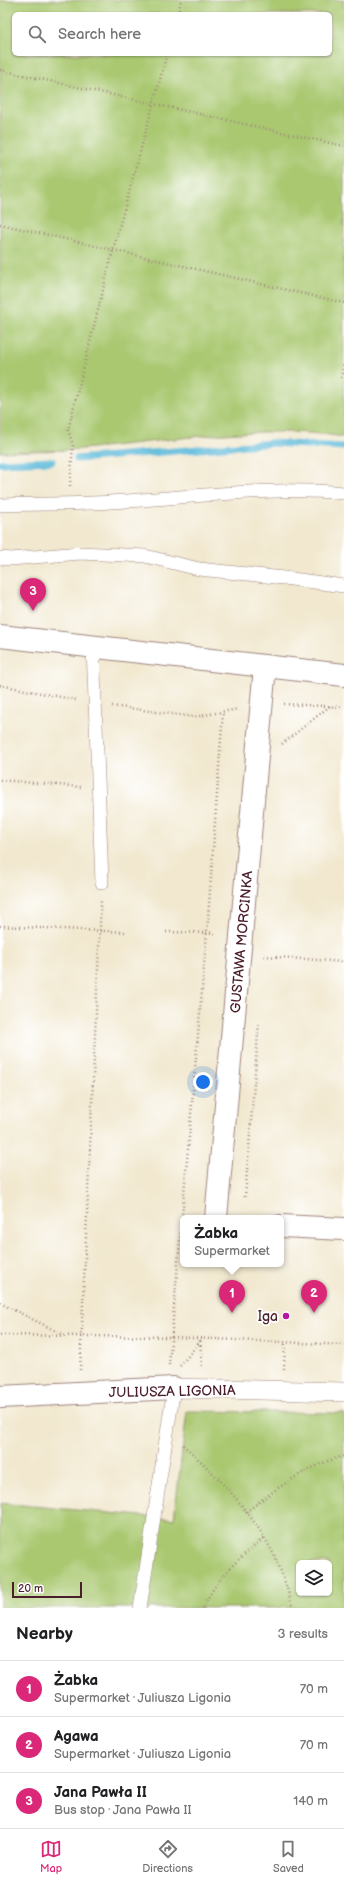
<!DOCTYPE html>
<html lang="en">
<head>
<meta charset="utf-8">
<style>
  :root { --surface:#fff; --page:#f2f2f2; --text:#202124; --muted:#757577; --line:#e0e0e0; --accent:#db2777 }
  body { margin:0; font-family:"Balsamiq Sans",sans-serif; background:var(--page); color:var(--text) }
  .controls { position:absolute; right:12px; bottom:12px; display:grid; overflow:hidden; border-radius:6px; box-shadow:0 1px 3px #0004 }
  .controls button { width:36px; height:36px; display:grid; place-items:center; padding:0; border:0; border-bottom:1px solid var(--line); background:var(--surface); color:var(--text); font:20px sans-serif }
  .scale { position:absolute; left:12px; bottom:10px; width:70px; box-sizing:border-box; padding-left:4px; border:2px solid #4a1f2b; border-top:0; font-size:11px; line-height:14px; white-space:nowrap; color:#4a1f2b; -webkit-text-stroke:3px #fff; paint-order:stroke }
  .you { position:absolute; left:203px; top:1082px; width:14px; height:14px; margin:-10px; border:3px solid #fff; border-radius:50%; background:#1a73e8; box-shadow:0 0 0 6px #1a73e833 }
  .badge { display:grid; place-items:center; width:26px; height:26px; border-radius:50%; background:var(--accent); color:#fff; font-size:13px; font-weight:700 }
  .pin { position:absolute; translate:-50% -33px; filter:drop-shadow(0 1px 2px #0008) }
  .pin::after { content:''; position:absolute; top:21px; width:14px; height:12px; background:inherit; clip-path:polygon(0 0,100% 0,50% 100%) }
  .popup { position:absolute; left:180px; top:1215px; width:104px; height:52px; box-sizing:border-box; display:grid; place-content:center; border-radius:6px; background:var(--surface); filter:drop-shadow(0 1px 3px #0005); font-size:13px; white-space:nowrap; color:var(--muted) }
  .popup b { font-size:15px; color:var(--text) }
  .popup::after { content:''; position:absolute; left:50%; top:100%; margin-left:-8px; border:8px solid transparent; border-top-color:var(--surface) }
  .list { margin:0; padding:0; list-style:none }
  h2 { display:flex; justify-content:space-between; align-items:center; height:52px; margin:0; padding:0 16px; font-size:17px }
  h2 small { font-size:13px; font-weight:400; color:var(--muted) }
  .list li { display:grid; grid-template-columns:26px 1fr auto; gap:12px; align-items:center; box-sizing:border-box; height:56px; padding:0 16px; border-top:1px solid var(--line) }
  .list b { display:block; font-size:15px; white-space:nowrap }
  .list p { margin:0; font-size:13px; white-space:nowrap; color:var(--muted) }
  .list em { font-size:13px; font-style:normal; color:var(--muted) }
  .icon { flex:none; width:22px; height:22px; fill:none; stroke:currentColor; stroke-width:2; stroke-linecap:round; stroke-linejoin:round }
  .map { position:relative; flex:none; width:344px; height:1608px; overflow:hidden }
  .search { position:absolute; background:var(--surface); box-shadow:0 1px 3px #0004; left:12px; right:12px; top:12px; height:44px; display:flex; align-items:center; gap:10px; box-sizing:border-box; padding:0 14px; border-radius:6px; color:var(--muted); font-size:15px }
  .sheet { height:220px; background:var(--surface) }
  nav { display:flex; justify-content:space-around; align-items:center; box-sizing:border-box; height:56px; border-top:1px solid var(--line); background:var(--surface); font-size:11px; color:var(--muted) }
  nav a { display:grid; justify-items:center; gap:2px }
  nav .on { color:var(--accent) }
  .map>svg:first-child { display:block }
  .green { fill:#a9c870; stroke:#7a744e; fill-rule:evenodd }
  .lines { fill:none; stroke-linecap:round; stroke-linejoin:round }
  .stream { stroke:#59b8d8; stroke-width:7 }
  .service-casing { stroke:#9e847d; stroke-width:14 }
  .pedestrian-casing { stroke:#9e847d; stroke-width:20 }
  .minor-casing { stroke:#9e847d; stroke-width:24 }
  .tertiary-casing { stroke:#9e847d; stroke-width:24 }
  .path { stroke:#9e847d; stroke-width:2.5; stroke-dasharray:1 3; stroke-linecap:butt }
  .service { stroke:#fff; stroke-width:13 }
  .pedestrian { stroke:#fff; stroke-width:19 }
  .minor { stroke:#fff; stroke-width:22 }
  .tertiary { stroke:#fff; stroke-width:22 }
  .poi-dot { fill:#b5179e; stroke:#fff; stroke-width:1.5 }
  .labels { text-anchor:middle; stroke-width:3.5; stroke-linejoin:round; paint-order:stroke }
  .street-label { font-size:14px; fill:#4a1f2b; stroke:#fff }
  .poi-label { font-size:14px; fill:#4a1f2b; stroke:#fff; text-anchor:end }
</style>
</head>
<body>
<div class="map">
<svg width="344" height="1608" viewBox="0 0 344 1608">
  <rect width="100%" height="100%" fill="#fff"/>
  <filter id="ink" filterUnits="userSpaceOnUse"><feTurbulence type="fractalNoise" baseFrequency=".025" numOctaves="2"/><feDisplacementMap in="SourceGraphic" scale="8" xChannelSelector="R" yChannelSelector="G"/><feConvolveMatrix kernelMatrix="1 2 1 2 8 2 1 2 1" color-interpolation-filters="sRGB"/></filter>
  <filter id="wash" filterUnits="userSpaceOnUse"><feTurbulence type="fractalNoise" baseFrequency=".012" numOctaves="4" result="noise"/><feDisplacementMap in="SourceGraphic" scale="16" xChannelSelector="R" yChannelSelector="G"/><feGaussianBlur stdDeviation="0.9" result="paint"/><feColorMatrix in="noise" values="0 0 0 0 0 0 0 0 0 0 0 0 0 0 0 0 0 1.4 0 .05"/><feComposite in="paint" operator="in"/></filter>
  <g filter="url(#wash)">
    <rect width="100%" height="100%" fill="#f1e8cf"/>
    <g class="green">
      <path d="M0 0H344V437C251 422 159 444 67 450 44 451 22 451 0 452ZM14 14H330V54H14Z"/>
      <path d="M187 1411 344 1413V1608H0V1503L174 1519ZM299 1563H329V1593H299Z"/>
    </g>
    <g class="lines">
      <g class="stream">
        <path d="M77 459 273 443 344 447"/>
        <path d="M0 463 52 461"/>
      </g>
    </g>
  </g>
  <g filter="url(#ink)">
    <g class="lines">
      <g class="service-casing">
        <g id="service">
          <path d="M0 505C37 503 73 505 110 502 188 498 266 486 344 493"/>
          <path d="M0 558 11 559 80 553 145 556 199 569 284 578 344 586"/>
          <path d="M93 646 102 883"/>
          <path d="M140 1608 174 1388"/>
        </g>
      </g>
      <g class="pedestrian-casing">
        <path id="pedestrian" d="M174 1388 344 1392"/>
      </g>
      <g class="minor-casing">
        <g id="minor">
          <path d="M216 1218 265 666"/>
          <path d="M281 1226 344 1229"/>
          <path d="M0 1397 174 1388"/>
        </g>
      </g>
      <g class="tertiary-casing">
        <path id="tertiary" d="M0 636 344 675"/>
      </g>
      <g class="path">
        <path d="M178 14 181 0"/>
        <path d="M0 70 344 146"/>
        <path d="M0 224 344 303"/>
        <path d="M341 378 344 365"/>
        <path d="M70 486 73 445 68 430 113 250 167 54"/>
        <path d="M0 685 76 700"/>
        <path d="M284 704 344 707"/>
        <path d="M112 706 194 717 238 709"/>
        <path d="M282 744 330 706"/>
        <path d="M0 780 81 787"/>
        <path d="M0 926 125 932"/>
        <path d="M166 932 218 933"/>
        <path d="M264 956 344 962"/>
        <path d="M245 1197 259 1022"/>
        <path d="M0 1303 64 1335"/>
        <path d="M0 1335 172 1337 344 1345"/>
        <path d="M200 1341 202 1368"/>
        <path d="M169 1365 207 932 223 712"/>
        <path d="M180 1366 202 1339"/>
        <path d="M284 1369 285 1342"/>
        <path d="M80 1370 101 901"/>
        <path d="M183 1445C217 1475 252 1512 273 1553 282 1571 287 1589 293 1608"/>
        <path d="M246 1512C276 1489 306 1466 344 1456"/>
        <path d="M203 1608C216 1578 239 1558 264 1538"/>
      </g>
      <use href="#service" class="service"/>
      <use href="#pedestrian" class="pedestrian"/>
      <use href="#minor" class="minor"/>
      <use href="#tertiary" class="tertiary"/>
    </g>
  </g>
  <circle class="poi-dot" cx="286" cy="1316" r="4"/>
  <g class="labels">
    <g class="street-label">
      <text transform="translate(241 942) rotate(-85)" y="5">GUSTAWA MORCINKA</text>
      <text transform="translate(172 1391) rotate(-1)" y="5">JULIUSZA LIGONIA</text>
    </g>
    <g class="poi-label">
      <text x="278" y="1321">Iga</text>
    </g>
  </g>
</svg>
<div class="controls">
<button><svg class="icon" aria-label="layers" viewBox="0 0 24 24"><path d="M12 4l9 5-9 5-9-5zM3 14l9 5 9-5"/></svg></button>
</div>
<div class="scale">20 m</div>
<div class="you"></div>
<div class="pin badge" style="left:232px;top:1313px">1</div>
<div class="popup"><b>Żabka</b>Supermarket</div>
<div class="pin badge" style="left:314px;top:1313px">2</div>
<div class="pin badge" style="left:33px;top:611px">3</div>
<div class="search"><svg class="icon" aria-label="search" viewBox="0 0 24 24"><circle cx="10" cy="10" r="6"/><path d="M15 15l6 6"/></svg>Search here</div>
</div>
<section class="sheet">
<h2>Nearby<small>3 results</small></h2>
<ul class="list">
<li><span class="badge">1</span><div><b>Żabka</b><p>Supermarket · Juliusza Ligonia</p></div><em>70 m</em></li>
<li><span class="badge">2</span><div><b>Agawa</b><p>Supermarket · Juliusza Ligonia</p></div><em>70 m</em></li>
<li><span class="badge">3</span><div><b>Jana Pawła II</b><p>Bus stop · Jana Pawła II</p></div><em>140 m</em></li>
</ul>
</section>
<nav>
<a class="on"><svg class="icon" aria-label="map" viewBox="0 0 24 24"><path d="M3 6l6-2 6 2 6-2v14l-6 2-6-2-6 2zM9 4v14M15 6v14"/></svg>Map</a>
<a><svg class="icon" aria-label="directions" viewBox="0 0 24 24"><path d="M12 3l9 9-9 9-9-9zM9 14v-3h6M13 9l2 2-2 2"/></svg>Directions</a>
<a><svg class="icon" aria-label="saved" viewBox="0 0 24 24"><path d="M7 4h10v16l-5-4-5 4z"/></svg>Saved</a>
</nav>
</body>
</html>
